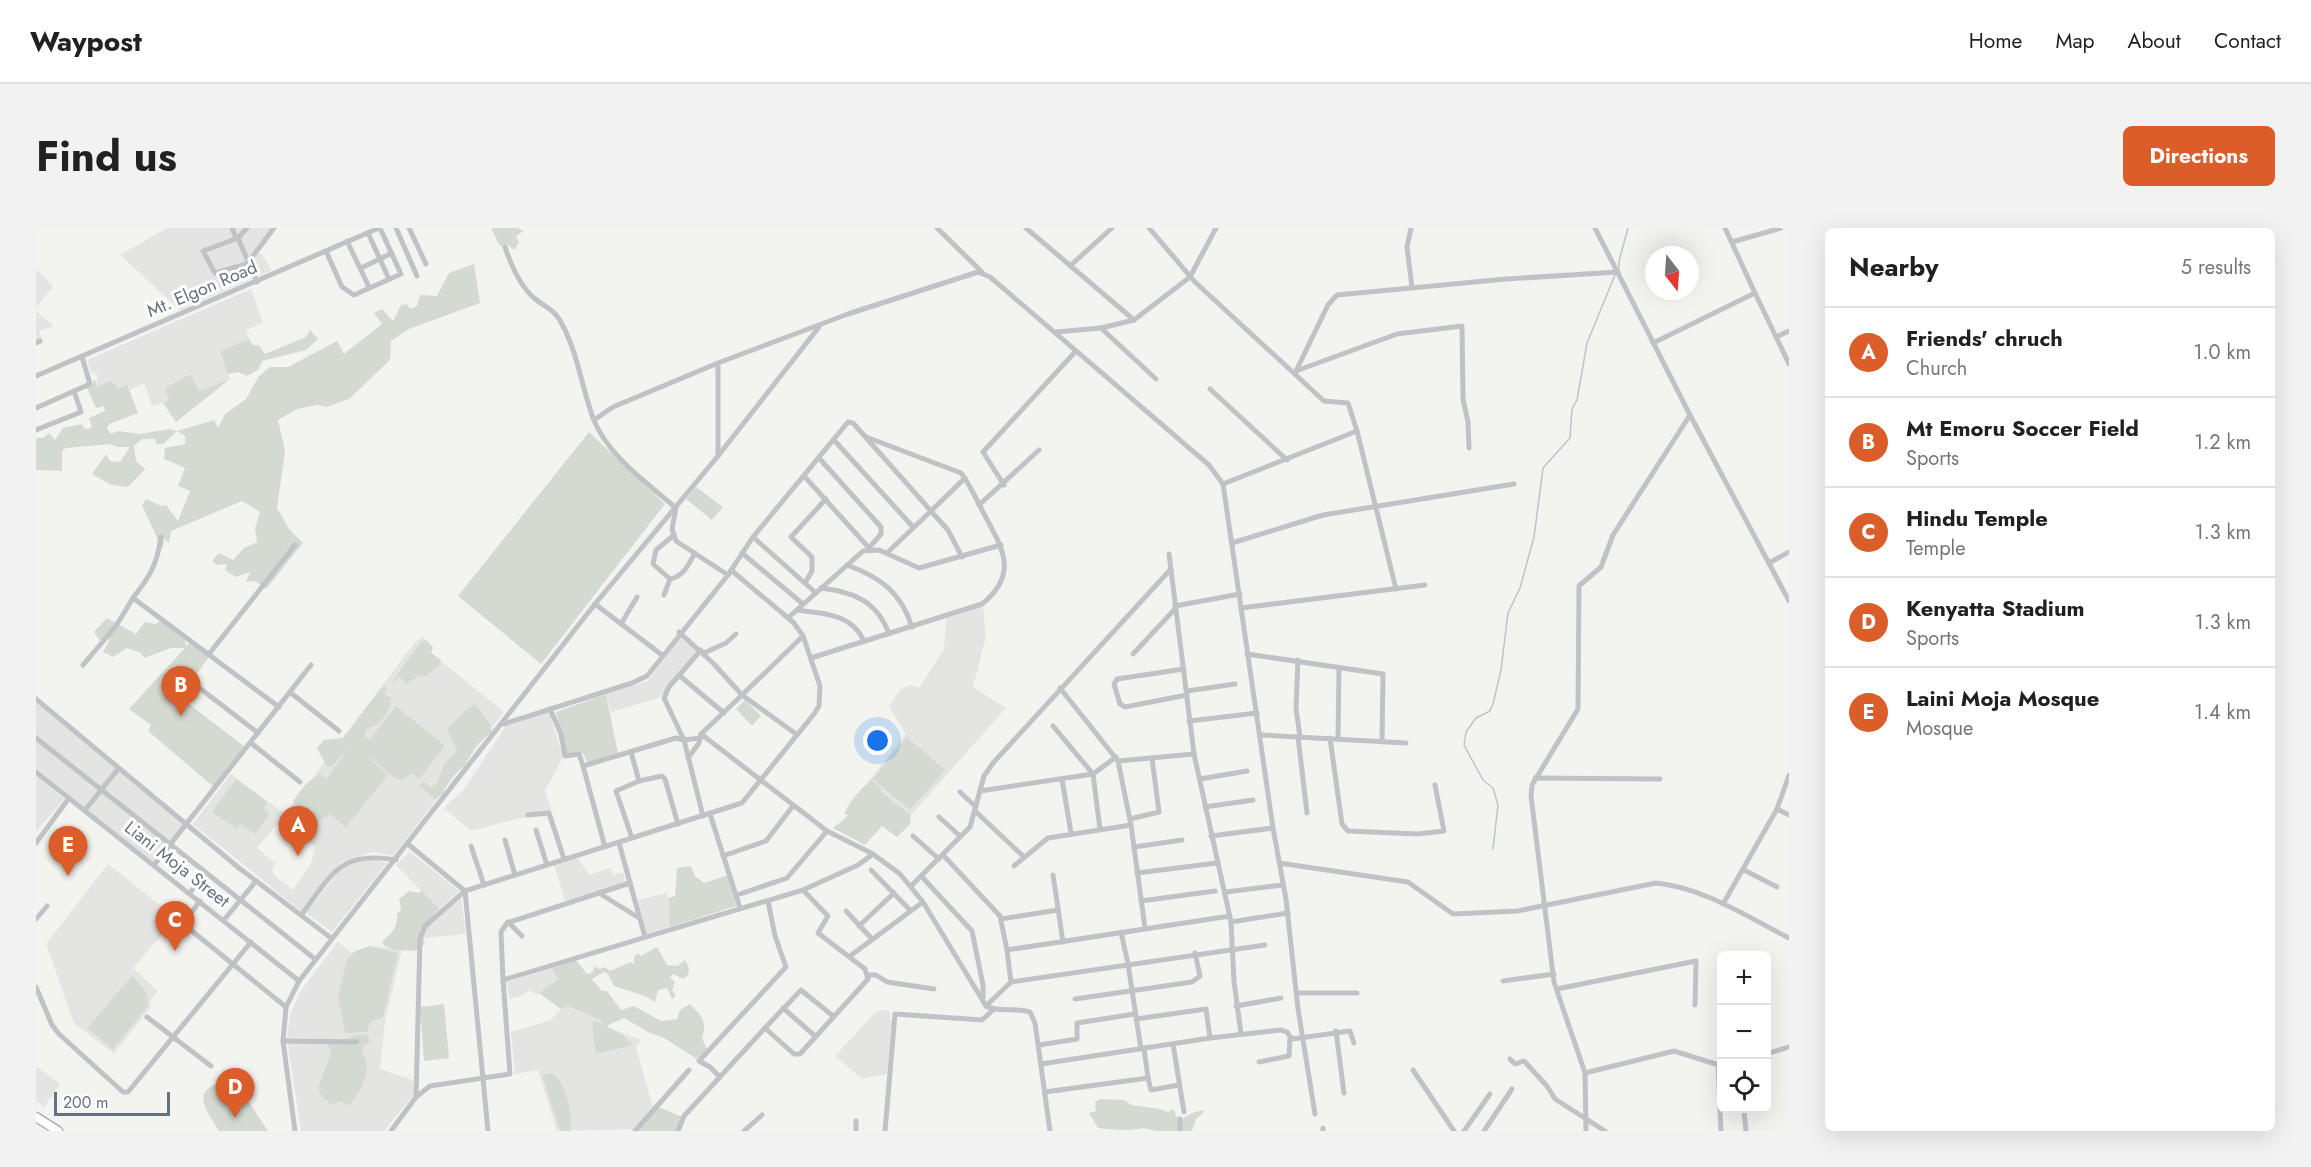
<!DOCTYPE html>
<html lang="en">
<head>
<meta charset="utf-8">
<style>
  :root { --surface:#fff; --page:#f2f2f2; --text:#202124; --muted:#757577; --line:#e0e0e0; --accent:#da5d2a }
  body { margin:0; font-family:Jost,sans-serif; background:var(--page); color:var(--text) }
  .controls { position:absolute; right:18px; bottom:18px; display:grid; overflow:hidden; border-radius:9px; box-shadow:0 6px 24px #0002 }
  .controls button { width:54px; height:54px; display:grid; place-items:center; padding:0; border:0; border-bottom:2px solid var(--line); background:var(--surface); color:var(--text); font:30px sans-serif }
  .compass { position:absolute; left:1609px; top:18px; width:54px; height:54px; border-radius:50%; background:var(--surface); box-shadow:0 6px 24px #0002; rotate:163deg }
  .scale { position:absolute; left:18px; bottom:15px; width:116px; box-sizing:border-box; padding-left:6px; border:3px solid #64727f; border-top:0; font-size:16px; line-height:21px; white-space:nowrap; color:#64727f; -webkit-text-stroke:4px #fff; paint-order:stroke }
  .you { position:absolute; left:842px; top:513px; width:21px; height:21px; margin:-15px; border:4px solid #fff; border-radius:50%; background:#1a73e8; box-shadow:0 0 0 9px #1a73e833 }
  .badge { display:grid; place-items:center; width:39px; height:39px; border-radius:50%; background:var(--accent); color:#fff; font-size:20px; font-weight:700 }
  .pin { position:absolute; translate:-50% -50px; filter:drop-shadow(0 2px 3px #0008) }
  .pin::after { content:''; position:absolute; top:32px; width:21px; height:18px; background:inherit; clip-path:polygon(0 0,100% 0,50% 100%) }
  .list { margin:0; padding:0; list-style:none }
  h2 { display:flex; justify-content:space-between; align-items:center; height:78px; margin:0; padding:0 24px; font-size:26px }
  h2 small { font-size:20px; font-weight:400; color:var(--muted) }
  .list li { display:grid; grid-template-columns:39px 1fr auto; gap:18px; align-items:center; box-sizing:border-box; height:90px; padding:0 24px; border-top:2px solid var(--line) }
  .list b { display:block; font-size:22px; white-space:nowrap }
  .list p { margin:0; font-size:20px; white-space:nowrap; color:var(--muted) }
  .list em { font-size:20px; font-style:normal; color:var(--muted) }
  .icon { flex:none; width:33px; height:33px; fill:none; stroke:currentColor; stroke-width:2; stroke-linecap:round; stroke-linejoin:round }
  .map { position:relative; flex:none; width:1753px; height:903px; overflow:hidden; border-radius:9px }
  header { display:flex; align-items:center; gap:36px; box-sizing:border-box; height:84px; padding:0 30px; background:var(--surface); border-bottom:2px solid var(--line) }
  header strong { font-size:28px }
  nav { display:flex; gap:33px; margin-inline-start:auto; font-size:21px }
  .intro { display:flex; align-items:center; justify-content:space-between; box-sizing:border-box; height:144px; padding:0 36px }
  h1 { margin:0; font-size:42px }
  .button { padding:15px 27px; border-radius:9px; background:var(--accent); color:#fff; font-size:21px; font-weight:700 }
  main { display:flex; gap:36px; padding:0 36px }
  aside { flex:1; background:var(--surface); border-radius:9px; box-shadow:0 6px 24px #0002 }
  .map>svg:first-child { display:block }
  .built { fill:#e4e5e3; fill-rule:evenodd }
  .green { fill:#d4dad1 }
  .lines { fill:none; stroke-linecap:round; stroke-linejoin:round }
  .stream { stroke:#bac4ca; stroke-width:1.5 }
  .highway-casing { stroke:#b2b5b8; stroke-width:11 }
  .minor { stroke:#bfc3c6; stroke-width:5 }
  .highway { stroke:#fff; stroke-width:8 }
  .labels { text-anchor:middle; stroke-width:6; stroke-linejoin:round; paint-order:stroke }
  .street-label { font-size:18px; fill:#64727f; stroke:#fff }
</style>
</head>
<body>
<header>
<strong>Waypost</strong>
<nav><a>Home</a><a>Map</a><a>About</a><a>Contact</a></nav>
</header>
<div class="intro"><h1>Find us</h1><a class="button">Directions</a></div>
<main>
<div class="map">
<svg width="1753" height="903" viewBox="0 0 1753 903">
  <rect width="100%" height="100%" fill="#f3f4f0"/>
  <g class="built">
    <path d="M131 0H235L216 28 225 25 236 42 144 82 84 27Z"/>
    <path d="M0 41 17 58 0 80Z"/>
    <path d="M215 61 227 95 210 102 213 111 184 123 194 151 163 163 155 146 133 173 116 178 108 155 94 162 91 157 81 163 67 156 61 160V146L55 144 51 132Z"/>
    <path d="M0 83 18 98 3 103 7 114 0 117Z"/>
    <path d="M947 378 950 409 937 459 970 480 875 587 832 554 870 506 853 478 864 462 874 457 883 460 908 421 910 391Z"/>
    <path d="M645 408 662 423 623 470 575 484 570 466 612 453Z"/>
    <path d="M387 409 397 419 395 425 468 484 357 628 337 624 305 634 265 683 157 596 195 546 249 586 380 413ZM246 590 279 619 275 635 257 662 239 648 236 641 240 636 221 620Z"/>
    <path d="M0 468 148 597 117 635 0 540Z"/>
    <path d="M513 483 527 529 509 563 515 579 514 590 505 587 480 591 435 603 408 580 428 561 469 499Z"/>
    <path d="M0 547 28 571 0 604Z"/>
    <path d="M374 624 423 663 403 681 360 637Z"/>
    <path d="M542 630 553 647 574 640 578 647 587 644 590 655 529 673 518 637Z"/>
    <path d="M336 631 351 635 296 704 270 685 306 639 318 633Z"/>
    <path d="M72 636 140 690 97 740 122 763 113 774 116 777 78 826 38 795 10 716Z"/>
    <path d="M631 665 634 699 610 706 602 672Z"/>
    <path d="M425 670 430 706 387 710V703Z"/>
    <path d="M302 714 316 725 334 718 366 721 349 794 344 841 377 852 378 866 348 903H265L251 811 254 787 264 764Z"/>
    <path d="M516 740 523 750 501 767 493 762 488 767 473 771 471 754Z"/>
    <path d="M532 778 564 792 569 798 605 812 600 820 617 879 599 901 521 903 502 842 479 846 475 804 515 792 525 781Z"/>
    <path d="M846 782H852L855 787 853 791 856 793 851 846 826 851 799 828 839 785Z"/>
    <path d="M0 838 24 856 8 879 0 873Z"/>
  </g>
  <g class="green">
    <path d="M455 0H481L488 3 480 8 483 15 478 22 472 17 464 18Z"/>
    <path d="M438 36 444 75 373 101 355 113 354 132 313 171 291 179 281 177 261 181 242 192 249 223 241 280 253 301 267 315 230 361 219 353 210 354 214 344 200 349 189 342 191 336 181 337 176 333 183 325 197 332 208 320 221 314 219 300 224 284 206 273 135 303 133 315 128 311 127 320 121 317 122 312 106 277 110 271 125 278 130 277 142 293 154 263 142 258 149 240 128 231 129 220 149 216V208L141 203 127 216H120L119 211H106L98 218 100 233 109 241 92 259 75 257 56 246 70 226 74 233 84 234 94 219H81L75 216 30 220 26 223V243L0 242V210H7L13 205 19 212 27 200 46 196 49 201 56 200 53 190 69 183 68 178 60 180 51 160 57 157V152L60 153 61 159 74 153 81 157V162L91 156 102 185 73 196 71 200 75 206 82 203 104 206 133 201 141 203 178 192 182 200 189 186 210 171 223 148 234 139H252L301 113 308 126 346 96 338 85 346 81 357 93 365 77 371 76 374 81 381 78 384 67 401 68 413 45Z"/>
    <path d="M274 102 282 111 270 122 226 133 222 142 211 148 202 144 192 146 184 123 213 111 217 117H223L229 126 270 109Z"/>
    <path d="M155 146 163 163 194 151 140 194 127 175 133 172 129 160Z"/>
    <path d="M553 204 629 276 505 436 422 368Z"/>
    <path d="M660 259 687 279 676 292 650 271Z"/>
    <path d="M71 390 100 406 109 394 120 396 124 393 149 412 150 418 154 414 173 429 144 469 209 519 178 559 112 503 115 497 93 481 149 420H135L108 430 105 425 91 420 77 429 67 424 74 411 64 413 58 404Z"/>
    <path d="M390 412 397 419 395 425 405 432 404 436 389 449 383 448 370 456 364 449 356 454 385 414Z"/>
    <path d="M346 459 352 460 348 466 355 470C355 485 342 498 329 502V509L334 511 360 478 409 518 383 551 376 545 366 552C352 550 344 534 331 528L352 547 310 599 292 585 291 588 280 595 273 591 277 580 267 585 257 573 269 557 284 545 290 551 315 517 296 538 291 539 281 520 288 512 307 510Z"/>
    <path d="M570 466 582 525 551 534 547 525 530 526 520 484Z"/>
    <path d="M709 472 725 488 716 498 700 481Z"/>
    <path d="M439 476 455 497 456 504 441 516 429 537 414 550 406 567 399 571 382 557 389 554 395 560 401 555 408 536 421 523 411 500C424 490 424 485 439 476Z"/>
    <path d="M871 509 909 542 874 582 837 551Z"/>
    <path d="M200 551 231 574 228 580 233 587 219 606 204 596 200 601 176 584Z"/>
    <path d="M835 552 845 560V564L875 587 874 596 861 609 846 598 829 617 797 600 813 587 808 586C814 572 824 562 835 552Z"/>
    <path d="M655 638 659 648 668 655 692 647 700 678 634 699 632 670 639 668 641 640Z"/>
    <path d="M385 662 403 681 384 701 389 716 380 723 360 722 349 718 346 714C356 704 361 702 361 686L365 681 363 671 373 663 384 665Z"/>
    <path d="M334 718 362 725 347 789 334 794 331 804 309 805 302 770 311 731 319 723Z"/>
    <path d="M621 719 631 737 641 738 649 732 653 740 652 747 647 751 637 746 634 749 639 754 636 762 640 768 636 771 631 760 622 762 619 774 609 768 578 758 572 746 568 744 556 751 566 763H571L585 782 598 778 625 793 641 791 644 782 654 776C665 788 672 793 666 810L671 821 661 831 628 810 614 805 588 790 570 798 587 807 597 817 560 826 556 800 558 793 568 797 564 792 532 778 525 781 503 765 522 751 516 740 540 732 551 746 557 744 558 738 563 741 569 739 574 743 595 734 598 736V729L602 725 605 728Z"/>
    <path d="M96 748C106 757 113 764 112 778L77 821 51 800Z"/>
    <path d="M408 776 413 830 388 833 384 779Z"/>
    <path d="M321 807H331L335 813 327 818 326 826C339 841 324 863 314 877L303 873 296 877 286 869 282 860 295 826 292 817Z"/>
    <path d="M516 845C530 854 537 887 534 903H524L506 847Z"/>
    <path d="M191 853 203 859 232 903H183C169 880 153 861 191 853Z"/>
    <path d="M1064 871 1088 872 1096 877 1124 881 1132 884 1137 881 1143 893 1156 885 1167 882 1168 884 1160 891 1156 903H1121L1107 900C1096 903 1075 902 1062 900L1053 885 1060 883 1059 874Z"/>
    <path d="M623 879 646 889 639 903H602Z"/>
  </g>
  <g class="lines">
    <g class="stream">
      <path d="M1583 41V33L1592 0"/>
      <path d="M1457 621 1462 577 1457 560 1447 552 1428 517 1430 504 1440 490 1454 483 1457 476 1465 442 1472 385 1484 360 1498 309 1507 240 1534 210 1536 181 1541 172 1551 115 1579 47"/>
    </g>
    <g class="highway-casing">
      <path id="highway" d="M0 889 22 903"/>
    </g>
    <g class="minor">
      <path d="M196 0 200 10"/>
      <path d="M211 0 202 10 221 54"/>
      <path d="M360 0 381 48"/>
      <path d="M373 0 390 36"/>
      <path d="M901 0 946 44"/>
      <path d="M990 0 1098 92"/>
      <path d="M1113 0 1159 54 1288 173 1312 175 1321 203"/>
      <path d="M1375 0 1371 19 1376 59"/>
      <path d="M1559 0 1654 187 1753 373"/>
      <path d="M332 5 353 51"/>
      <path d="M202 10 167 23 179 45 211 36 238 0"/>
      <path d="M311 13 333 59"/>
      <path d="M1696 14 1745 0"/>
      <path d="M469 19C475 37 484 58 498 70 511 81 519 81 527 98 542 127 546 160 557 190 571 227 611 255 640 280L636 301 640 313 692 347"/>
      <path d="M290 23 306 59 318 67 365 46 344 0"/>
      <path d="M1035 37 1076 0"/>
      <path d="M325 40 356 25"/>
      <path d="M1719 65 1753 136"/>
      <path d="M1065 100 1120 151"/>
      <path d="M1020 104 1065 100 1098 92 1154 49 1180 0"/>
      <path d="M1740 109 1753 103"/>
      <path d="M0 115 4 113"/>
      <path d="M1617 115 1719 65 1689 0"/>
      <path d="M1260 143 1292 77 1301 67 1470 51 1582 44"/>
      <path d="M1260 143 1361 106 1426 98 1427 171 1432 194 1433 220"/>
      <path d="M0 148 343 0"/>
      <path d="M1174 161 1251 232"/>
      <path d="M0 180 54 156 46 129"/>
      <path d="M558 192 577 179 682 135"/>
      <path d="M0 202 45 184 38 163"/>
      <path d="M798 212 877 299"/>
      <path d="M682 228V135L812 86 942 44 954 49 1173 237 1187 256 1237 600 1250 671 1262 781 1279 886"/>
      <path d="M783 230 845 299V306L833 320"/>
      <path d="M769 249 834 321"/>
      <path d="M1187 256 1321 203 1360 361"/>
      <path d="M968 257 947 224 1040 123"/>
      <path d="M943 277 1003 222"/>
      <path d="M638 307 620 322 617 336 634 351C648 349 653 335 659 325"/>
      <path d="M717 309 780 365"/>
      <path d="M1196 315 1287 287 1478 256"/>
      <path d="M706 325 767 376"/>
      <path d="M1133 326 1158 526 1195 694 1198 753 1205 806"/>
      <path d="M926 329 912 302 895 283 929 250"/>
      <path d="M1733 335 1753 324"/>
      <path d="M811 337C844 349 865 364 876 399"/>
      <path d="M769 355 776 343V329L755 309 790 271"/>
      <path d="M785 360C818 364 841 373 853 406"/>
      <path d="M628 367 634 351"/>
      <path d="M97 370C114 348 121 337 125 309"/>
      <path d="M559 376 626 427"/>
      <path d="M1139 378 1204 366"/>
      <path d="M1205 380 1389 357"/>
      <path d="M761 382C787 385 816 386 828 413"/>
      <path d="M753 389 827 323 843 322 883 340 965 317"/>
      <path d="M585 396 601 369"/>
      <path d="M643 404 677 435 706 467 767 408"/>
      <path d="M668 425 690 415 700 406"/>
      <path d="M173 426 259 317"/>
      <path d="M1097 426 1139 381"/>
      <path d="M1211 426 1347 446 1346 514"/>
      <path d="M775 430 946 376C983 346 967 321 948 286 941 272 934 257 925 245L830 209"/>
      <path d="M1262 432 1260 480 1264 509"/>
      <path d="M47 437 80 398 97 370 243 479"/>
      <path d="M1148 441 1081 451 1078 456 1084 476 1089 479 1151 467"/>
      <path d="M644 448 688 485"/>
      <path d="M157 455 222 505"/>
      <path d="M1024 460 1082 533 1095 597 1109 700"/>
      <path d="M1151 463 1199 456"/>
      <path d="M255 465 303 503"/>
      <path d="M0 471 203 640 295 710"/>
      <path d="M514 481 525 506 529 528 543 526 547 538"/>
      <path d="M1153 493 1221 485"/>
      <path d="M468 496 596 455 611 448 692 347 717 309 812 194 817 195 895 283 851 325"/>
      <path d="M1017 498 1057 546 1080 529"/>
      <path d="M665 506 791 603 837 626 864 646 887 674 950 778C962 785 980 779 994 784L999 795 1014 903"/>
      <path d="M1226 507 1370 515"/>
      <path d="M1262 509 1271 585"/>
      <path d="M0 510 279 731"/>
      <path d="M664 510 648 512 628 470 633 459 665 422"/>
      <path d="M1294 510 1306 596 1312 603 1382 606 1408 603 1399 557"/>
      <path d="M1302 511 1303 440"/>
      <path d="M215 515 264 554"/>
      <path d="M595 524 603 553"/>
      <path d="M652 530 663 515 665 506 706 467 760 506"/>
      <path d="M1082 533 1158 526"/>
      <path d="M0 544 263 753"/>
      <path d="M1499 550 1624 551"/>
      <path d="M1026 551 1035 605"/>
      <path d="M1164 551 1211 543"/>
      <path d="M944 563 1057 546 1064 601"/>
      <path d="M924 564 940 579"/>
      <path d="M1169 579 1217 572"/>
      <path d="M1741 581 1753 587"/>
      <path d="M49 582 82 541"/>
      <path d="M939 583 987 628"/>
      <path d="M674 586 704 680"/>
      <path d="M492 587 513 585 528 631"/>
      <path d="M903 589 924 608"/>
      <path d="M1094 591 1123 584 1116 530"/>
      <path d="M500 602 511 637"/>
      <path d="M877 608 903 631"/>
      <path d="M1175 608 1237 600"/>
      <path d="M596 610 580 563 603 553 626 548 629 551 642 596"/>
      <path d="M469 612 479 647"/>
      <path d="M0 615 33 570"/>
      <path d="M583 615 609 709"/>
      <path d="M373 617 429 663 452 903"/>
      <path d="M435 618 448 657"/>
      <path d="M569 619 547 538 640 510 648 512 667 588"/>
      <path d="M1098 619 1146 612"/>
      <path d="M907 627 964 688 971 722 1194 688"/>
      <path d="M687 628 730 613 757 578"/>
      <path d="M1243 635 1372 654 1417 686 1481 683 1620 655C1668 660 1710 688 1753 710"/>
      <path d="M118 637 275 437"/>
      <path d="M978 638 1012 610 1095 597"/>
      <path d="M835 642 874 682"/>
      <path d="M1708 642 1741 659"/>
      <path d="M1101 645 1181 635"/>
      <path d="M1017 647 1027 714"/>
      <path d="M886 649 936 703 947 757V770"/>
      <path d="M875 658 934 599 948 548 957 535 1134 342"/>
      <path d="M767 662 792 688 782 705 829 741 832 751 764 826H758L729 800 765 762 797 788"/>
      <path d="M1190 664 1247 657"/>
      <path d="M154 665 169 644"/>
      <path d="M563 665 603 690"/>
      <path d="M701 667 751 650 791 603"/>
      <path d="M164 673 150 692 151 699 250 779"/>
      <path d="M1105 673 1179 663"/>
      <path d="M1687 676 1741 581 1753 547"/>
      <path d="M810 683 836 711"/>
      <path d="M266 686C296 646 304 622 360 632"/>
      <path d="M0 691 11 678"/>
      <path d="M965 691 1022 682"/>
      <path d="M188 692 220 653"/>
      <path d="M472 694 486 708"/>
      <path d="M1195 694 1252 685"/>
      <path d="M823 698 858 665"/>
      <path d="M1085 704 1092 736 1105 821"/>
      <path d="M814 728 887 674"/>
      <path d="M833 747H840L851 754 898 761"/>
      <path d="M467 752 465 704 471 695 594 655"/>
      <path d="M1467 753 1518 746"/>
      <path d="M975 754 1229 717"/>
      <path d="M0 759 16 797 23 806 87 864H92L215 714"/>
      <path d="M1521 761 1660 733 1659 777"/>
      <path d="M1261 765H1321"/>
      <path d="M1039 771 1156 754 1164 748 1159 725"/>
      <path d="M950 778 975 754 971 722"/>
      <path d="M1200 778 1245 770"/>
      <path d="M747 780 779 808"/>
      <path d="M111 789 175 838"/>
      <path d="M1100 791 1170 781 1174 810"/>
      <path d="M1300 803 1308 865"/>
      <path d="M247 813 321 814"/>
      <path d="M1137 816 1148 884"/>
      <path d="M1003 817 1041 811V795L1099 786"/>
      <path d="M1730 826 1753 819"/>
      <path d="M1474 831 1479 836 1488 833 1511 858 1519 871 1569 903"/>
      <path d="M1223 834 1253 828 1254 810"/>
      <path d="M1005 836 1174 810 1245 802 1251 804 1256 811 1314 803 1318 815"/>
      <path d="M1682 836 1685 903"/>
      <path d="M1377 842 1418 903"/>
      <path d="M1549 845 1638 823 1686 838"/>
      <path d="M684 849 674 839 663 833 750 739 739 708 732 673"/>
      <path d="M1112 850 1115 862 1143 857"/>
      <path d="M1009 864 1112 850 1108 820"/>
      <path d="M380 869 384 711 389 698 429 663 706 575 778 486 783 478 784 458 767 408 758 395 695 342"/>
      <path d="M1708 883 1710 903"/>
      <path d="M1144 891V903"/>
      <path d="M820 893V903"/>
      <path d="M1287 900V903"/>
      <path d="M259 903 247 813 250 779 263 753 559 376 682 228 783 99"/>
      <path d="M355 903 380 869 394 858 474 846 467 752 767 662 822 637 837 626"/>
      <path d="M599 903 653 842"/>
      <path d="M642 903 648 888 729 800"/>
      <path d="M708 903 726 887"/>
      <path d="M849 903 859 786 946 792 958 781"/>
      <path d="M1428 903 1454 866"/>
      <path d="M1448 903 1476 861"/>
      <path d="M1550 903 1549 845 1518 754 1495 568 1496 557 1542 481 1543 358 1565 339 1577 307 1654 187"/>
    </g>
    <use href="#highway" class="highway"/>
  </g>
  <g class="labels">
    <g class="street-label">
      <text transform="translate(166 61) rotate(-23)" y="6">Mt. Elgon Road</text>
      <text transform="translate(141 636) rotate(38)" y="6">Liani Moja Street</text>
    </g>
  </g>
</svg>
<div class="controls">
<button>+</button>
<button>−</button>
<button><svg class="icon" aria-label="locate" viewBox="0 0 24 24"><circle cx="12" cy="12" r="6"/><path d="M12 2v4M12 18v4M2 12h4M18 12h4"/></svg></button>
</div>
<svg class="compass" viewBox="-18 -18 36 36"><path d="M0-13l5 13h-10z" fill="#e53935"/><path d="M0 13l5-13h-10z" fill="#757577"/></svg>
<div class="scale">200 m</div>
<div class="you"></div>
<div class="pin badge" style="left:262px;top:628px">A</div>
<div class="pin badge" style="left:145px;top:488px">B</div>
<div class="pin badge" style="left:139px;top:723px">C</div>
<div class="pin badge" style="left:199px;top:890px">D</div>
<div class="pin badge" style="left:32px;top:648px">E</div>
</div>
<aside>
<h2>Nearby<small>5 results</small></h2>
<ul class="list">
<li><span class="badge">A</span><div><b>Friends' chruch</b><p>Church</p></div><em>1.0 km</em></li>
<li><span class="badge">B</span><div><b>Mt Emoru Soccer Field</b><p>Sports</p></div><em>1.2 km</em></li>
<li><span class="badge">C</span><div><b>Hindu Temple</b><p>Temple</p></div><em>1.3 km</em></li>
<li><span class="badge">D</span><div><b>Kenyatta Stadium</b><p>Sports</p></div><em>1.3 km</em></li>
<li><span class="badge">E</span><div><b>Laini Moja Mosque</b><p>Mosque</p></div><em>1.4 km</em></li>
</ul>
</aside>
</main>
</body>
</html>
